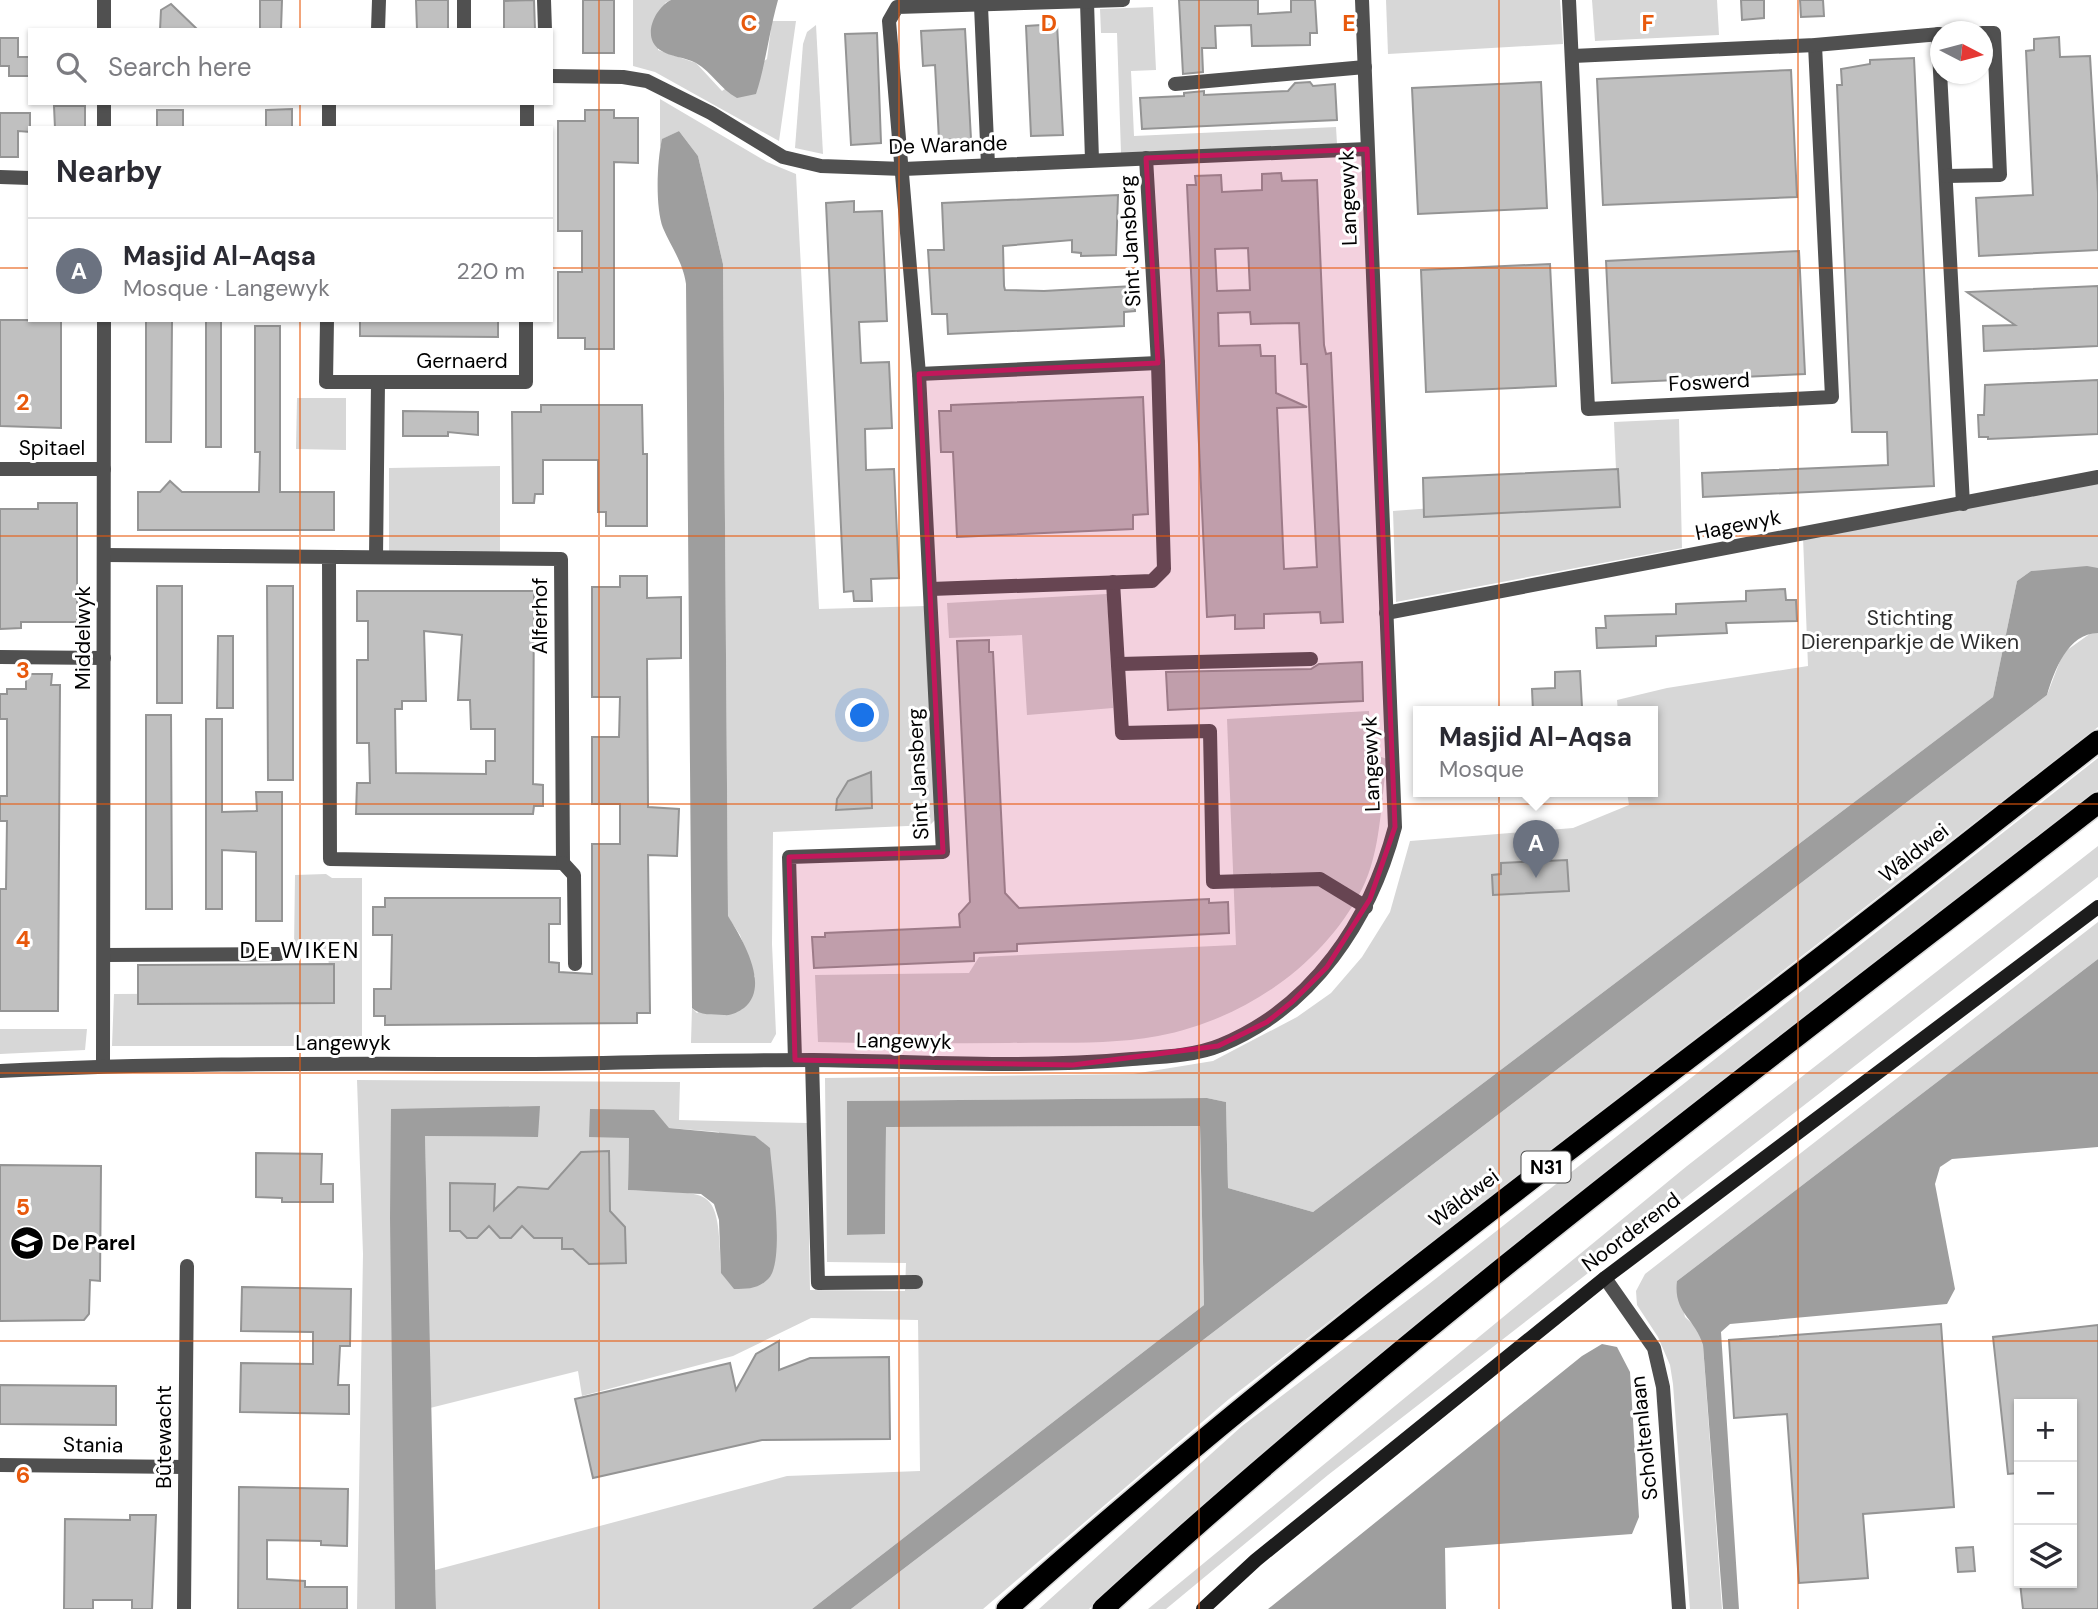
<!DOCTYPE html>
<html lang="en">
<head>
<meta charset="utf-8">
<style>
  :root { --surface:#fff; --page:#f7f7f7; --text:#2b2b33; --muted:#7c7c81; --line:#e1e1e2; --accent:#0f766e }
  body { margin:0; font-family:"DM Sans",sans-serif; background:var(--page); color:var(--text) }
  .controls { position:absolute; right:21px; bottom:21px; display:grid; overflow:hidden; border-radius:0px; box-shadow:0 2px 5px #0004 }
  .controls button { width:63px; height:63px; display:grid; place-items:center; padding:0; border:0; border-bottom:2px solid var(--line); background:var(--surface); color:var(--text); font:35px sans-serif }
  .compass { position:absolute; left:1930px; top:21px; width:63px; height:63px; border-radius:50%; background:var(--surface); box-shadow:0 2px 5px #0004; rotate:96deg }
  .you { position:absolute; left:863px; top:716px; width:24px; height:24px; margin:-18px; border:5px solid #fff; border-radius:50%; background:#1a73e8; box-shadow:0 0 0 10px #1a73e833 }
  .badge { display:grid; place-items:center; width:46px; height:46px; border-radius:50%; background:var(--accent); color:#fff; font-size:23px; font-weight:700 }
  .pin { position:absolute; translate:-50% -58px; filter:drop-shadow(0 2px 4px #0008) }
  .pin::after { content:''; position:absolute; top:37px; width:24px; height:21px; background:inherit; clip-path:polygon(0 0,100% 0,50% 100%) }
  .popup { position:absolute; left:1413px; top:706px; width:245px; height:91px; box-sizing:border-box; display:grid; place-content:center; border-radius:0px; background:var(--surface); filter:drop-shadow(0 2px 5px #0005); font-size:23px; white-space:nowrap; color:var(--muted) }
  .popup b { font-size:26px; color:var(--text) }
  .popup::after { content:''; position:absolute; left:50%; top:100%; margin-left:-14px; border:14px solid transparent; border-top-color:var(--surface) }
  .list { margin:0; padding:0; list-style:none }
  h2 { display:flex; justify-content:space-between; align-items:center; height:91px; margin:0; padding:0 28px; font-size:30px }
  h2 small { font-size:23px; font-weight:400; color:var(--muted) }
  .list li { display:grid; grid-template-columns:46px 1fr auto; gap:21px; align-items:center; box-sizing:border-box; height:105px; padding:0 28px; border-top:2px solid var(--line) }
  .list b { display:block; font-size:26px; white-space:nowrap }
  .list p { margin:0; font-size:23px; white-space:nowrap; color:var(--muted) }
  .list em { font-size:23px; font-style:normal; color:var(--muted) }
  .icon { flex:none; width:38px; height:38px; fill:none; stroke:currentColor; stroke-width:2; stroke-linecap:round; stroke-linejoin:round }
  .map { position:relative; flex:none; width:2098px; height:1609px; overflow:hidden }
  .search { position:absolute; background:var(--surface); box-shadow:0 2px 5px #0004; left:28px; top:28px; width:525px; height:77px; display:flex; align-items:center; gap:18px; box-sizing:border-box; padding:0 24px; border-radius:0px; color:var(--muted); font-size:26px }
  .panel { position:absolute; background:var(--surface); box-shadow:0 2px 5px #0004; left:28px; top:126px; width:525px; height:196px; border-radius:0px }
  .map>svg:first-child { display:block }
  .green { fill:#d7d7d7; fill-rule:evenodd }
  .water { fill:#9e9e9e }
  .building { fill:#c0c0c0; stroke:#949494; stroke-width:2; fill-rule:evenodd }
  .lines { fill:none; stroke-linecap:round; stroke-linejoin:round }
  .highway-casing { stroke:#dbdbdb; stroke-width:24 }
  .street { stroke:#505050; stroke-width:14 }
  .secondary { stroke:#1d1d1d; stroke-width:14 }
  .highway { stroke:#000; stroke-width:21 }
  .marked { fill:#c2185b; fill-opacity:0.2; stroke:#c2185b; stroke-width:5; stroke-linejoin:round }
  .grid { fill:none; stroke:#e8590c; stroke-width:2; stroke-opacity:0.55 }
  .labels { text-anchor:middle; stroke-width:6; stroke-linejoin:round; paint-order:stroke }
  .shield { fill:#fff; stroke:#4c4c4c; stroke-width:2 }
  .shield-label { font-size:19px; font-weight:bold; fill:#000 }
  .street-label { font-size:21px; fill:#000; stroke:#fff }
  .park-label { font-size:21px; fill:#2e2e2e; stroke:#fff }
  .poi-label { font-size:21px; font-weight:bold; fill:#000; stroke:#fff; text-anchor:start }
  .neighbourhood-label { font-size:23px; letter-spacing:2px; fill:#000; stroke:#fff }
  .grid-label { font-size:23px; text-anchor:middle; font-weight:bold; fill:#e8590c; stroke:#fff; stroke-width:6; stroke-linejoin:round; paint-order:stroke }
</style>
</head>
<body>
<div class="map">
<svg width="2098" height="1609" viewBox="0 0 2098 1609">
  <rect width="100%" height="100%" fill="#fff"/>
  <g class="green">
    <path d="M633 0H671L665 3 658 50 696 63 722 91 767 59 772 21H796L779 141 655 72 633 66Z"/>
    <path d="M1386 0H1560L1563 44 1388 54Z"/>
    <path d="M1592 0H1717L1719 35 1595 41Z"/>
    <path d="M1153 7 1156 70 1131 71 1134 136 1336 127 1337 144 1121 153 1117 33H1101L1100 9Z"/>
    <path d="M816 25 823 154 795 148 803 44 807 32Z"/>
    <path d="M660 99 767 162 796 174 819 609 926 606 935 820 930 825 773 832 772 944 776 1034 771 1043H691L692 1008 697 1013 755 977 740 935 728 917 723 264 698 156 679 131 663 139 660 148Z"/>
    <path d="M297 398H346V450L296 449Z"/>
    <path d="M1679 419 1682 548 1396 602 1393 511 1617 494 1614 422Z"/>
    <path d="M500 466V561L389 556V468Z"/>
    <path d="M2098 482V568L2031 571 2017 581 1993 697 1313 1212 1228 1188 1226 1102 1207 1098 847 1101 848 1235 885 1233 886 1127 1200 1126 1204 1305 812 1609H436L435 1570 787 1476 920 1471 918 1320 811 1318 733 1356 582 1396 578 1371 430 1408 425 1136 538 1137 392 1109 395 1609H357L363 1254 357 1080 680 1082 679 1120 807 1123 810 1290 905 1291 906 1263 827 1262 825 1078 1133 1074 1213 1061 1297 1017 1331 993 1362 957 1390 912 1410 841 1573 828 1629 805 1627 792H1653V712H1618L1617 700 1667 688 1808 666 1803 537ZM669 1128 719 1132 721 1273C718 1181 715 1195 628 1190L629 1138Z"/>
    <path d="M1107 594 1113 708 1027 715 1022 635 949 638 947 603Z"/>
    <path d="M2091 633H2098V727L1229 1399 983 1609H851L2047 695 2063 653Z"/>
    <path d="M1369 711 1370 753 1387 759C1381 800 1381 852 1362 889 1322 967 1242 1020 1158 1036 1110 1045 1058 1042 1009 1043 945 1043 882 1044 818 1042L815 975 969 973 979 957 1236 945 1227 719Z"/>
    <path d="M2098 758V790C1869 967 1641 1145 1417 1329 1306 1421 1195 1512 1089 1609H1039L1242 1426 1429 1284Z"/>
    <path d="M2098 846V877L1328 1475 1166 1609H1148L1687 1166Z"/>
    <path d="M326 874 332 878H362V1046H112L114 994 330 993 328 949H294L295 875Z"/>
    <path d="M2098 922V959L1677 1281 1685 1317 1699 1330 1703 1345 1722 1609H1690L1673 1384 1670 1365 1658 1337 1637 1305 1636 1291 1645 1274Z"/>
    <path d="M0 1029H87L85 1050 0 1054Z"/>
  </g>
  <g class="water">
    <path d="M671 0H778C769 32 766 63 756 94L737 98C720 89 712 72 696 63 685 57 670 57 660 50 641 37 655 8 671 0Z"/>
    <path d="M679 131 698 156 723 264 728 916C742 939 771 986 744 1008 738 1012 731 1016 724 1015 713 1014 700 1016 692 1008L686 284C683 262 671 247 663 228 655 206 657 161 662 139Z"/>
    <path d="M2087 566 2098 568V633C2068 633 2054 671 2047 695L851 1609H812L1204 1305 1200 1126 886 1127 885 1234 847 1235V1101L1207 1098 1226 1102 1228 1188 1313 1212 1993 697 2017 581 2031 571Z"/>
    <path d="M2098 959V1147L1952 1159 1940 1167 1935 1184 1955 1289 1947 1304 1730 1324 1721 1332 1739 1609H1723L1703 1345C1695 1318 1673 1313 1677 1281Z"/>
    <path d="M540 1106 538 1137 425 1136 436 1609H395L390 1218 391 1109Z"/>
    <path d="M590 1109 654 1110 669 1128 755 1136 770 1148C772 1173 785 1260 769 1278 759 1289 748 1289 734 1289L721 1273 719 1220 714 1204 701 1194 628 1190 629 1138 589 1137Z"/>
    <path d="M1602 1344 1617 1347 1630 1372 1639 1517 1632 1534 1445 1548 1446 1609H1268L1582 1356Z"/>
  </g>
  <g class="building">
    <path d="M260 0H282L281 30H260Z"/>
    <path d="M416 0H448V30H417Z"/>
    <path d="M534 0 535 30H504V1Z"/>
    <rect x="583" y="0" width="31" height="53"/>
    <path d="M1179 0H1258V14L1291 12V0H1315L1317 33H1310V45L1252 46 1251 25 1215 26 1216 48H1202L1203 72 1183 74Z"/>
    <path d="M1741 0H1764V18L1742 20Z"/>
    <path d="M1800 0H1823L1824 16 1801 17Z"/>
    <path d="M171 4 198 30H160L161 10Z"/>
    <path d="M1057 24 1063 135 1031 136 1026 26Z"/>
    <path d="M965 29 971 139 939 140 935 65 923 66 921 31Z"/>
    <path d="M877 33 881 143 851 145 845 34Z"/>
    <path d="M2059 37 2060 57 2090 56 2098 193V250L1979 256 1976 198 2033 195 2026 51 2034 50V39Z"/>
    <path d="M0 38H18V57H30V76H9V66H0Z"/>
    <path d="M1914 58 1934 486 1703 497 1702 473 1888 465 1887 432H1852L1837 85H1842L1841 69 1870 64V60Z"/>
    <path d="M1791 70 1797 197 1603 205 1597 79Z"/>
    <path d="M1310 82 1313 86 1335 84 1337 120 1142 129 1140 98 1184 96V93L1204 91V95L1288 91 1295 83Z"/>
    <path d="M1541 82 1547 208 1418 214 1412 88Z"/>
    <path d="M54 106H85V127L55 128Z"/>
    <path d="M292 109V128H266V110Z"/>
    <rect x="157" y="110" width="26" height="18"/>
    <path d="M585 110H614V118H638V163L614 162V349H585V338H558V272H582V231H558V121H585Z"/>
    <path d="M0 113H30V132L18 131V157H0Z"/>
    <path d="M1281 173 1282 181 1317 180 1324 345 1326 354 1331 353 1343 622 1321 623 1320 612 1264 614V628L1235 629V615L1207 617 1187 185H1196L1195 176 1221 175 1222 192 1262 190V174ZM1248 248 1250 290 1217 291 1215 249ZM1250 312 1251 324 1299 323 1301 364H1307L1317 567 1284 569 1277 408 1307 407 1276 393 1275 356H1261L1260 345 1219 346 1218 313Z"/>
    <path d="M1118 195 1116 255 1081 256V253L1072 252V240L1003 246 1004 286 1005 290 1044 291 1133 286 1135 311 1124 312V326L948 334 947 314H932L928 250H944L942 203Z"/>
    <path d="M854 201V212L882 211 887 321 859 322 861 363 889 362 892 428 865 429 866 470 894 469 899 578 871 579 872 601H854L853 591 844 592 826 203Z"/>
    <path d="M1799 251 1805 374 1612 383 1606 261Z"/>
    <path d="M1550 264 1556 386 1426 392 1421 270Z"/>
    <path d="M2098 286V346L1984 351 1983 326 2015 325 1967 292Z"/>
    <path d="M0 320H61V428L0 426Z"/>
    <path d="M146 320H172L171 442H146Z"/>
    <rect x="206" y="320" width="15" height="127"/>
    <path d="M360 320H498V337L360 336Z"/>
    <path d="M255 326H280V492H334V530H138V492H160L170 481 182 492H259L260 452H255Z"/>
    <path d="M2098 380V434L1988 439V437H1979L1978 415H1984L1985 385Z"/>
    <path d="M1143 397 1148 514 1133 515V529L957 537 953 452H941L939 411H951V405Z"/>
    <path d="M541 405H642L643 454H647V526H606V512H598V460H543V494H535L534 503H513L512 412H541Z"/>
    <path d="M403 411 478 412V435L448 432V436H403Z"/>
    <path d="M1618 469 1620 507 1424 517 1423 478Z"/>
    <path d="M38 503H77V622H21V628L0 629V509H38Z"/>
    <path d="M620 576H647V598L681 597V658L647 659 648 807 679 809 677 856 648 855 650 1013H637V1023L385 1025V1016H374V989H391L392 935H373V907H385V898H560V924H549V962L559 963V972L592 974V844H620V804H592V737H619L620 697H592V587H620Z"/>
    <rect x="157" y="586" width="25" height="117"/>
    <path d="M267 586H293V780H268Z"/>
    <path d="M1785 589 1786 600H1796L1797 621 1726 623 1727 633 1656 636V646L1597 648 1596 628H1606L1605 616 1676 614V604L1746 601V591Z"/>
    <path d="M357 591H534L533 784 543 785V806H534L533 814H356L357 783H370L369 743H357V660H368V621H357ZM424 631 462 635 458 700H470L471 729H495V761H486V774L396 773 395 709H402V701H426Z"/>
    <path d="M218 636H233V708H217Z"/>
    <path d="M989 640V652H993L1005 893 1019 908 1209 899V903L1228 902 1229 933 1017 944V951L974 953V961L814 968 812 937H825V933L960 927 959 914 970 902 957 641Z"/>
    <path d="M1362 662 1363 701 1168 710 1166 672 1311 669 1319 664Z"/>
    <path d="M1580 671 1582 707 1569 708V712H1533L1532 689 1555 688V672Z"/>
    <path d="M26 674H52L51 685H60L58 1011H0V889H6L7 821H0V796H7V719H0V694H7V689H26Z"/>
    <path d="M146 715H171L172 909H146Z"/>
    <path d="M206 719H222V812L257 811 256 792H282V921H256V852L222 850V909H206Z"/>
    <path d="M871 772 872 808 836 810 837 799 848 781Z"/>
    <path d="M1567 860 1569 891 1493 895 1492 875 1501 874V863Z"/>
    <path d="M334 964V1003L138 1004V965Z"/>
    <path d="M609 1151 610 1211 625 1227 626 1263 589 1264 573 1249H562V1238H534L522 1226 511 1238H500L489 1226 477 1238H467L460 1231H450V1183L495 1184 494 1210 518 1187 548 1189 581 1152Z"/>
    <path d="M256 1153 322 1154 321 1184H333V1202H282V1198L256 1197Z"/>
    <path d="M0 1165 101 1166 100 1281 90 1280 89 1314 84 1320 0 1321Z"/>
    <path d="M242 1287 351 1289 350 1346H340L338 1385H349V1414L240 1412 241 1363 313 1364V1332L241 1331Z"/>
    <path d="M1941 1324 1954 1507 1863 1514 1868 1578 1799 1583 1787 1414 1734 1418 1729 1340Z"/>
    <path d="M2098 1325V1609H2023L2020 1583H2072V1404H2019V1473L2008 1474 1993 1337Z"/>
    <path d="M779 1341V1370L810 1358 889 1357 890 1439 762 1440 593 1478 575 1399 730 1363 736 1390 756 1354Z"/>
    <path d="M0 1385 116 1386V1425L0 1424Z"/>
    <path d="M239 1487 348 1489 347 1546 321 1545V1541L267 1540V1579L305 1581V1587H347V1609H238Z"/>
    <path d="M130 1515H156L152 1609H132V1600H93V1609H64L65 1519 130 1520Z"/>
    <path d="M1973 1547 1975 1571 1958 1572 1956 1548Z"/>
  </g>
  <g class="lines">
    <g class="highway-casing">
      <g id="highway">
        <path d="M1007 1609C1252 1389 1516 1190 1777 991 1885 909 1991 824 2098 741"/>
        <path d="M1103 1609C1418 1321 1761 1065 2098 803"/>
      </g>
    </g>
    <g class="street">
      <path d="M104 0V30"/>
      <path d="M544 0 545 30"/>
      <path d="M1569 0 1588 409 1832 397 1815 45"/>
      <path d="M1087 2 1092 160"/>
      <path d="M981 6 988 165"/>
      <path d="M378 30 379 0"/>
      <path d="M464 30V0"/>
      <path d="M1938 34 1963 504"/>
      <path d="M1573 56 1815 45 1940 34"/>
      <path d="M551 76 623 77 647 81 711 113 783 157 821 166 903 169 1367 149"/>
      <path d="M1175 84 1365 67"/>
      <path d="M104 128V103"/>
      <path d="M329 128V103"/>
      <path d="M527 128V103"/>
      <path d="M1946 176 2000 175 1994 33H1982"/>
      <path d="M0 177 30 178"/>
      <path d="M327 320 326 382H526V320"/>
      <path d="M919 374 1158 363"/>
      <path d="M0 469H104"/>
      <path d="M104 555 561 559 563 863 330 859 329 557"/>
      <path d="M376 557 378 382"/>
      <path d="M1113 582 1122 733 1210 731 1213 882 1320 879 1366 907"/>
      <path d="M931 589 1152 581 1164 569 1158 363 1146 158"/>
      <path d="M1386 613 2098 477"/>
      <path d="M0 657 104 658"/>
      <path d="M1120 664 1311 659"/>
      <path d="M563 863 574 875 575 964"/>
      <path d="M104 955 279 954"/>
      <path d="M795 1060 789 857 943 852 919 374 889 21 897 7 1123 0"/>
      <path d="M812 1060 818 1283 916 1282"/>
      <path d="M103 1066 104 320"/>
      <path d="M0 1071C175 1062 349 1064 524 1064 620 1063 717 1060 813 1060 919 1061 1026 1069 1132 1059 1160 1057 1195 1056 1221 1045 1313 1007 1370 921 1395 827L1362 0"/>
      <path d="M1605 1278 1654 1348 1663 1387 1679 1609"/>
      <path d="M0 1465 185 1467"/>
      <path d="M184 1609 187 1266"/>
    </g>
    <path class="secondary" d="M1203 1609 1256 1560 1605 1278 2098 907"/>
    <use href="#highway" class="highway"/>
  </g>
  <path class="marked" d="M1367 149 1395 827 1370 899 1327 967 1292 1002 1267 1022 1218 1046 1073 1065 795 1060 789 857 943 852 919 374 1158 363 1146 158Z"/>
  <path class="grid" d="M300 0V30M599 0V1609M899 0V1609M1199 0V1609M1499 0V1609M1798 0V1609M300 103V128M0 268H30M551 268H2098M300 320V1609M0 536H2098M0 804H2098M0 1073H2098M0 1341H2098"/>
  <defs>
    <g id="school-disc" transform="scale(1.75)"><circle r="9.5" fill="#000" stroke="#fff"/><path d="M0-5L7-2L0 1L-7-2ZM-4 1L0 2.5L4 1V4Q0 6-4 4Z" fill="#fff"/></g>
  </defs>
  <g fill-rule="evenodd">
    <use href="#school-disc" x="27" y="1243"/>
  </g>
  <g class="labels">
    <rect class="shield" x="1521.5" y="1151.5" width="49" height="31" rx="5"/>
    <g class="shield-label">
      <text x="1546" y="1174">N31</text>
    </g>
    <g class="street-label">
      <text transform="translate(948 145) rotate(-2)" y="7">De Warande</text>
      <text transform="translate(1348 198) rotate(-92)" y="7">Langewyk</text>
      <text transform="translate(1130 241) rotate(-93)" y="7">Sint Jansberg</text>
      <text x="462" y="368">Gernaerd</text>
      <text transform="translate(1709 382) rotate(-3)" y="7">Foswerd</text>
      <text x="52" y="455">Spitael</text>
      <text transform="translate(1738 525) rotate(-11)" y="7">Hagewyk</text>
      <text transform="translate(540 616) rotate(-90)" y="7">Alferhof</text>
      <text transform="translate(83 638) rotate(-90)" y="7">Middelwyk</text>
      <text transform="translate(1371 764) rotate(-92)" y="7">Langewyk</text>
      <text transform="translate(918 774) rotate(-93)" y="7">Sint Jansberg</text>
      <text transform="translate(1914 853) rotate(-38)" y="7">Wâldwei</text>
      <text transform="translate(904 1041) rotate(1)" y="7">Langewyk</text>
      <text x="343" y="1050">Langewyk</text>
      <text transform="translate(1464 1198) rotate(-37)" y="7">Wâldwei</text>
      <text transform="translate(1631 1232) rotate(-37)" y="7">Noorderend</text>
      <text transform="translate(164 1437) rotate(-90)" y="7">Bûtewacht</text>
      <text transform="translate(1644 1438) rotate(-96)" y="7">Scholtenlaan</text>
      <text transform="translate(93 1445) rotate(1)" y="7">Stania</text>
    </g>
    <g class="park-label">
      <text x="1910" y="625">Stichting<tspan x="1910" dy="24">Dierenparkje de Wiken</tspan></text>
    </g>
    <g class="poi-label">
      <text x="52" y="1250">De Parel</text>
    </g>
    <g class="neighbourhood-label">
      <text x="300" y="958">DE WIKEN</text>
    </g>
  </g>
  <g class="grid-label">
    <text x="749" y="31">C</text>
    <text x="1049" y="31">D</text>
    <text x="1349" y="31">E</text>
    <text x="1648" y="31">F</text>
    <text x="23" y="410">2</text>
    <text x="23" y="678">3</text>
    <text x="23" y="947">4</text>
    <text x="23" y="1215">5</text>
    <text x="23" y="1483">6</text>
  </g>
</svg>
<div class="controls">
<button>+</button>
<button>−</button>
<button><svg class="icon" aria-label="layers" viewBox="0 0 24 24"><path d="M12 4l9 5-9 5-9-5zM3 14l9 5 9-5"/></svg></button>
</div>
<svg class="compass" viewBox="-18 -18 36 36"><path d="M0-13l5 13h-10z" fill="#e53935"/><path d="M0 13l5-13h-10z" fill="#7c7c81"/></svg>
<div class="you"></div>
<div class="pin badge" style="left:1536px;top:878px;background:#6b7280">A</div>
<div class="popup"><b>Masjid Al-Aqsa</b>Mosque</div>
<div class="search"><svg class="icon" aria-label="search" viewBox="0 0 24 24"><circle cx="10" cy="10" r="6"/><path d="M15 15l6 6"/></svg>Search here</div>
<section class="panel">
<h2>Nearby<small></small></h2>
<ul class="list">
<li><span class="badge" style="background:#6b7280">A</span><div><b>Masjid Al-Aqsa</b><p>Mosque · Langewyk</p></div><em>220 m</em></li>
</ul>
</section>
</div>
</body>
</html>
